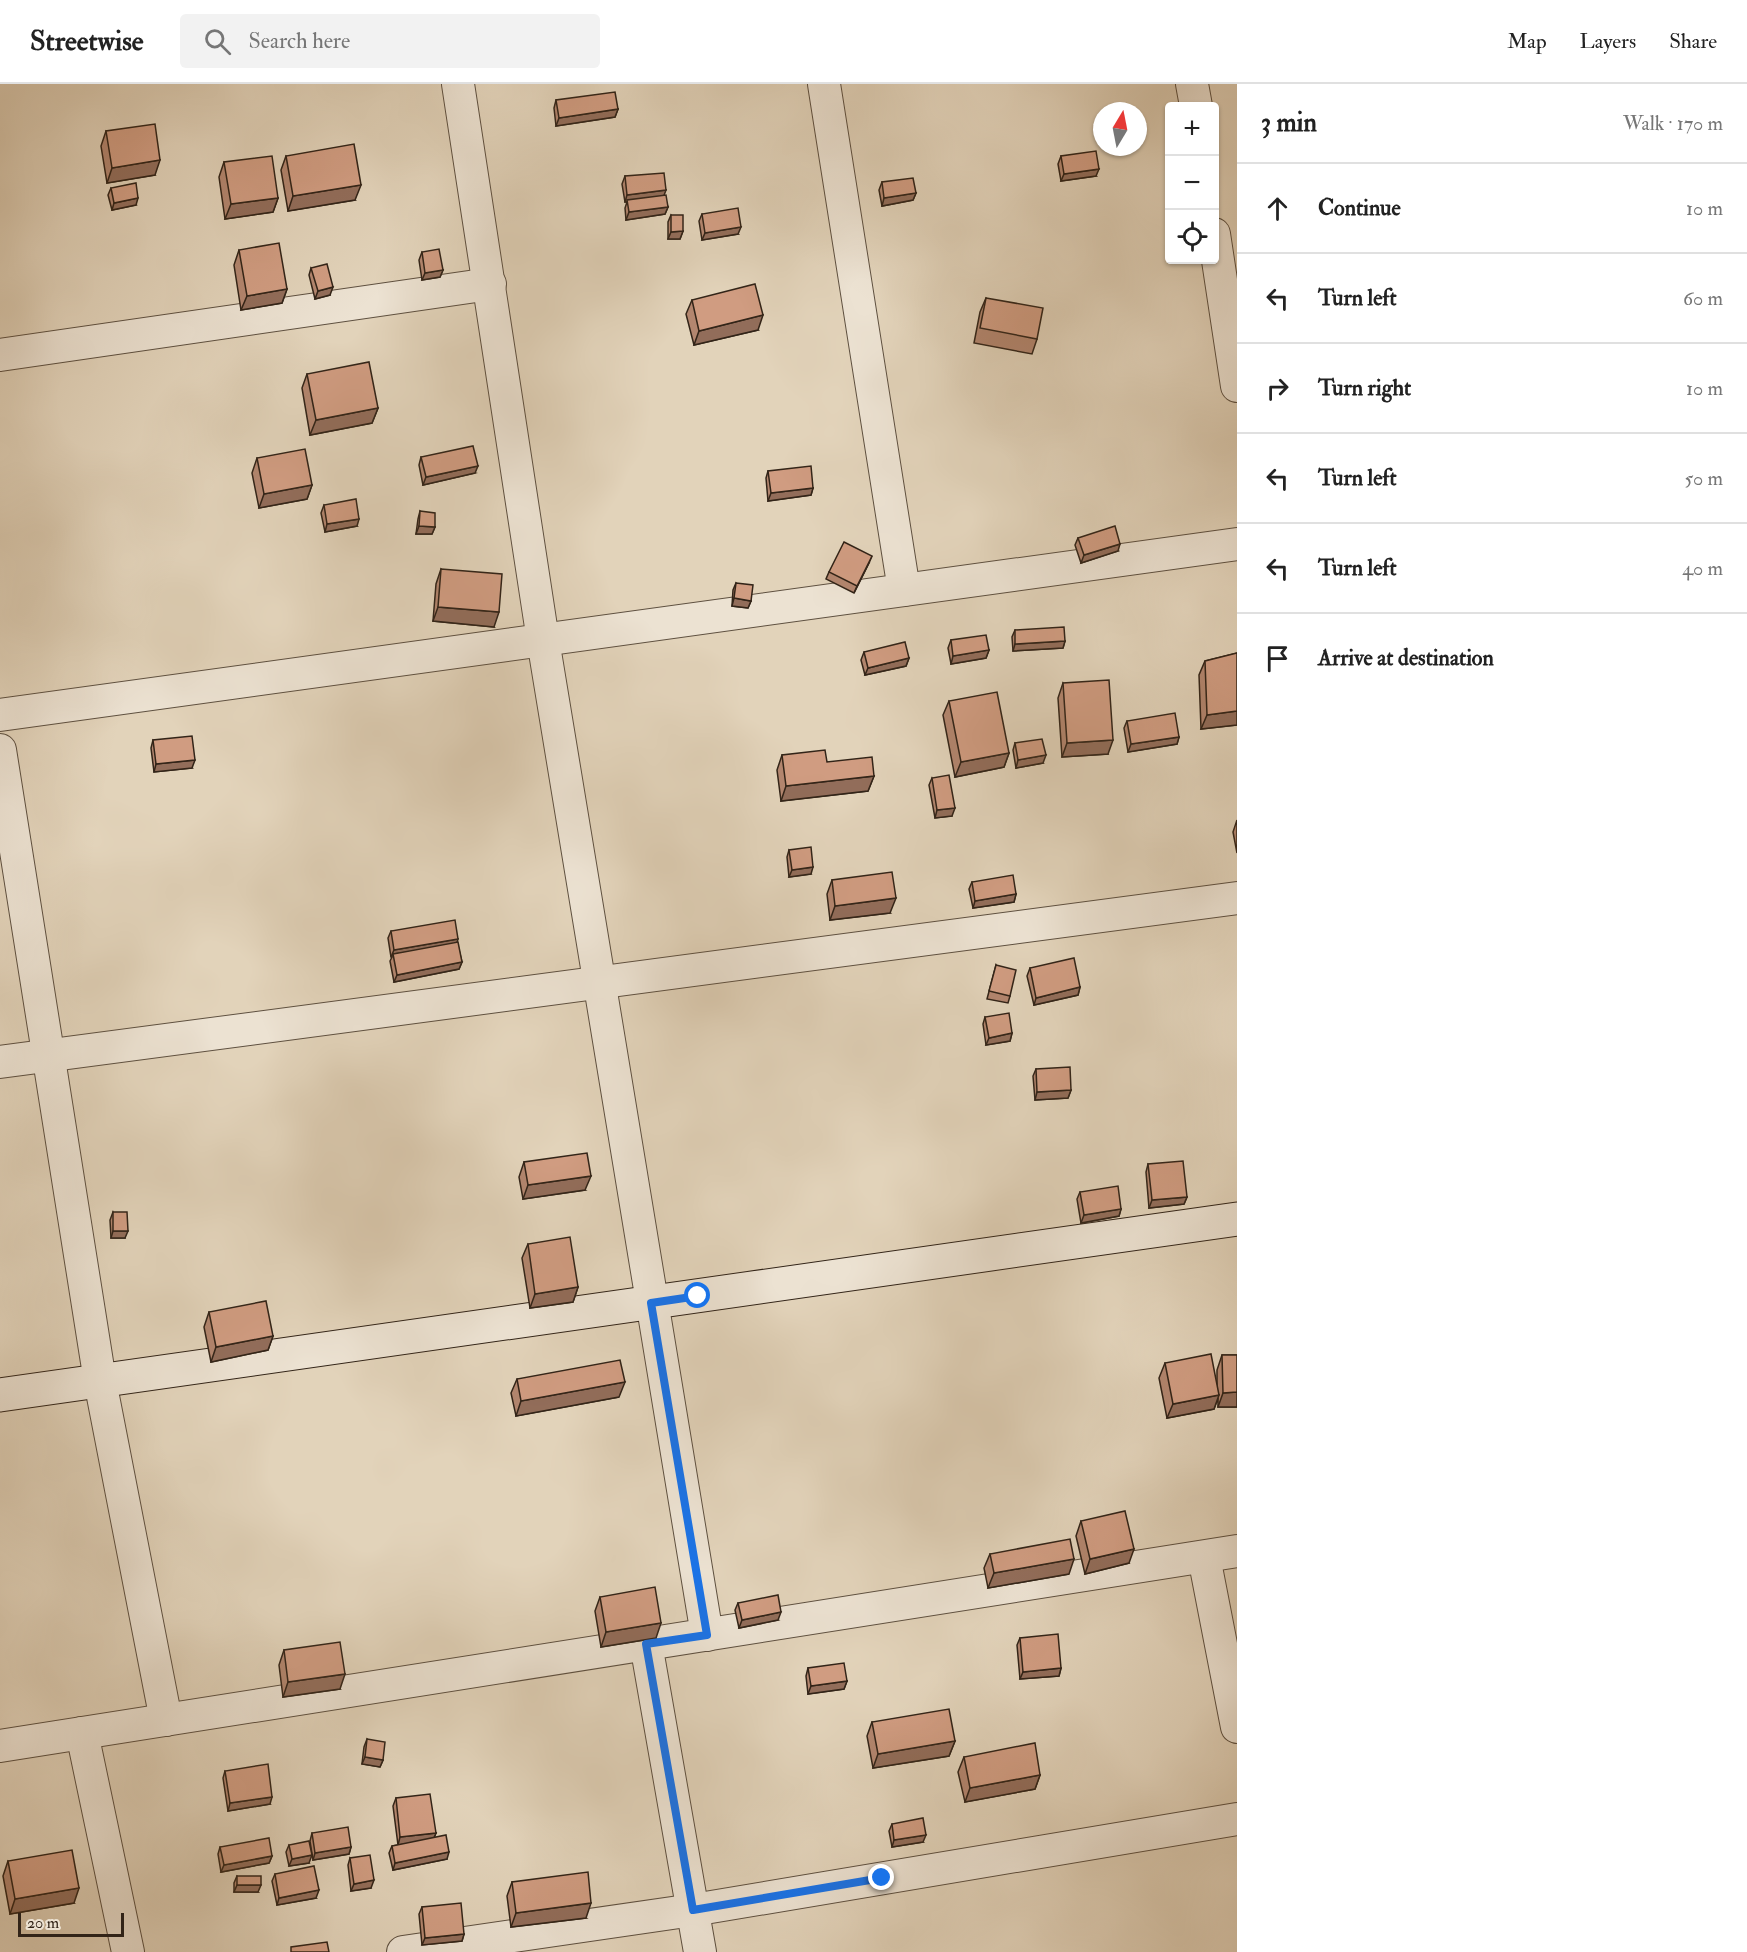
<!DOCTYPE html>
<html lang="en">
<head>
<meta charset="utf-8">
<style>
  :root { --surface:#fff; --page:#f2f2f2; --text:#222; --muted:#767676; --line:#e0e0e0 }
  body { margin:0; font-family:"IM FELL Double Pica",serif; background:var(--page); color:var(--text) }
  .controls { position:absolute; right:18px; top:18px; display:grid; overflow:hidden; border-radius:6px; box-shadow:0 2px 4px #0004 }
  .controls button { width:54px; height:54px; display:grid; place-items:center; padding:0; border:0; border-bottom:2px solid var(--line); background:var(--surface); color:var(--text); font:30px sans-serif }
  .compass { position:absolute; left:1093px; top:18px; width:54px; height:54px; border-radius:50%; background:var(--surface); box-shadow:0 2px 4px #0004; rotate:10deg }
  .scale { position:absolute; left:18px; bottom:15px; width:106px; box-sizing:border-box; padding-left:6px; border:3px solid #322418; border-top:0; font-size:16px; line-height:21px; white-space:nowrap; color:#322418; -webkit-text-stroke:4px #ece2d2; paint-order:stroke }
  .stop { position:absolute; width:18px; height:18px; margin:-14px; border:4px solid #1a73e8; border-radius:50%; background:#fff }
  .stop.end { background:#1a73e8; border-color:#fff; box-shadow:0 2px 6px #0008 }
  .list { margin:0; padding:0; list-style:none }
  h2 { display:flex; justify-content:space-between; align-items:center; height:78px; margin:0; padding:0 24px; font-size:26px }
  h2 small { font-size:20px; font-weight:400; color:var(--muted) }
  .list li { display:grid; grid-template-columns:39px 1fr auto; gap:18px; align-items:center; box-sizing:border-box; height:90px; padding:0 24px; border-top:2px solid var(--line) }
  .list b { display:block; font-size:22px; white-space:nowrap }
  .list em { font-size:20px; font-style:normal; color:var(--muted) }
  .icon { flex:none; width:33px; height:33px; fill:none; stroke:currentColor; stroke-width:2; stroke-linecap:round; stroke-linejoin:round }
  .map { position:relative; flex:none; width:1237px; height:1868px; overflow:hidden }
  header { display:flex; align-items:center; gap:36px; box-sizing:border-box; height:84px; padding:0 30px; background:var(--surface); border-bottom:2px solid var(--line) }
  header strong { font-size:28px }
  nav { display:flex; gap:33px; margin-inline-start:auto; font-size:21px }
  .search { width:420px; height:54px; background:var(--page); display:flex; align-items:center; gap:15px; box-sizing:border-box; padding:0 21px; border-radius:6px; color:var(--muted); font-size:22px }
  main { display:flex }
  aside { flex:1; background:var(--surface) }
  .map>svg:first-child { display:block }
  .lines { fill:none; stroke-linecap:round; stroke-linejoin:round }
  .street-casing { stroke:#5e5040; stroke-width:34 }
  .secondary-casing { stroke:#322418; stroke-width:35 }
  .street { stroke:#ece2d2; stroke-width:32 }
  .secondary { stroke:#ece2d2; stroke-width:33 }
  .wall { fill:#b3866f; stroke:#322418; stroke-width:1.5 }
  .shaded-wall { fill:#926d5a; stroke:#322418; stroke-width:1.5 }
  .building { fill:#d09c81; stroke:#322418; stroke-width:1.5 }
  .route { stroke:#1a73e8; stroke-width:8 }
</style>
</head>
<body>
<header>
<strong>Streetwise</strong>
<div class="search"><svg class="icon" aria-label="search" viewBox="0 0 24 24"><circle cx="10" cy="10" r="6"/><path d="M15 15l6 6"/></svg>Search here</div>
<nav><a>Map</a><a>Layers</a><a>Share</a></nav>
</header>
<main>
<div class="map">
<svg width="1237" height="1868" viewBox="0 0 1237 1868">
  <rect width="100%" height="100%" fill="#e2d3ba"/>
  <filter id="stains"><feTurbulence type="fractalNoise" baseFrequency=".00333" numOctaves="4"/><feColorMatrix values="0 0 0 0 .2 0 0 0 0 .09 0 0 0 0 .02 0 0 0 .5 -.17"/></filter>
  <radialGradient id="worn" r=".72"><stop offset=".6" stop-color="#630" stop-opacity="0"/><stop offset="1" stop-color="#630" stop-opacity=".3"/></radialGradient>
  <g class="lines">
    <g class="street-casing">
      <g id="street">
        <path d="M458 0 543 556 707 1551"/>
        <path d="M824 0 904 506"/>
        <path d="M1192 0 1196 22"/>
        <path d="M1214 150 1237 302"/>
        <path d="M0 271 490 200"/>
        <path d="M0 631 1237 460"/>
        <path d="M0 666 100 1297 166 1636"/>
        <path d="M0 978 1237 814"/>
        <path d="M1204 1473 1237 1643"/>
        <path d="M646 1560 700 1868"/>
        <path d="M82 1649 128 1868"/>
        <path d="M0 1662 1237 1467"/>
        <path d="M403 1868 693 1826 1237 1735"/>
      </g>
    </g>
    <g class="secondary-casing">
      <path id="secondary" d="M0 1311 1237 1135"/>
    </g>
    <use href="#street" class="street"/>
    <use href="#secondary" class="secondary"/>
  </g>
  <g class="wall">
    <path d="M556 16 618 25 615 33 556 42 554 24Z"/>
    <path d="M106 47 155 91 107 99 101 62Z"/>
    <path d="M286 72 355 116 288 127 281 86Z"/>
    <path d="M1061 72 1096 92 1061 97 1058 80Z"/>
    <path d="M224 78 278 114 273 128 225 135 219 93Z"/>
    <path d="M625 92 664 111 668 123 665 130 626 136 625 124 627 118H625L622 100Z"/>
    <path d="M882 98 916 109 913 116 882 122 879 106Z"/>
    <path d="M111 104 136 121 112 126 108 111Z"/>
    <path d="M702 130 738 150 702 156 699 137Z"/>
    <path d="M671 131 683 147 680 155H668V138Z"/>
    <path d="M239 166 287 205 282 219 241 226 234 181Z"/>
    <path d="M422 168 443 186 440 193 422 196 419 176Z"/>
    <path d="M311 184 330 211 315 215 309 191Z"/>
    <path d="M986 214 1037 255 1032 270 974 259 980 228Z"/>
    <path d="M692 216 758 246 694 261 686 230Z"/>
    <path d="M307 290 378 324 372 339 310 351 302 304Z"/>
    <path d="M421 373 475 389 423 401 419 381Z"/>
    <path d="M257 374 312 401 307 415 259 424 252 389Z"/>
    <path d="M768 387 813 404 811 411 768 417 766 394Z"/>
    <path d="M324 421 357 442 325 448 321 429Z"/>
    <path d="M420 427 435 443 432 450H416L418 435Z"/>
    <path d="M1078 454 1118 467 1081 479 1075 461Z"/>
    <path d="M869 479 854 509 826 495 829 488Z"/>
    <path d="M441 485 494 543 433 537 436 500Z"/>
    <path d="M736 499 751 517 748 524 732 522 733 506Z"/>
    <path d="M1015 546 1065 557 1063 564 1013 567 1012 553Z"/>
    <path d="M951 556 989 566 986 574 951 580 948 564Z"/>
    <path d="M864 568 909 574 906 582 865 591 861 576Z"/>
    <path d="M1237 569V641L1201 645 1199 591 1205 577Z"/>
    <path d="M1063 599 1108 670 1062 673 1058 614Z"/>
    <path d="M949 617 1009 669 1004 683 955 693 943 631Z"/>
    <path d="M1127 637 1179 653 1177 660 1128 668 1124 644Z"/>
    <path d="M153 656 192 684 154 688 151 664Z"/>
    <path d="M1015 659 1043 679 1016 684 1013 666Z"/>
    <path d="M782 671 827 678 874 692 868 707 781 717 777 686Z"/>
    <path d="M932 694 952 732 935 734 929 701Z"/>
    <path d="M1237 736V769L1233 748Z"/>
    <path d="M789 766 811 790 789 793 787 773Z"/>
    <path d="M832 796 890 829 830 836 827 810Z"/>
    <path d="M972 798 1016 810 1014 818 973 824 969 805Z"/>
    <path d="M391 847 457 858 462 878 459 885 394 898 390 877 392 873H391L388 854Z"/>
    <path d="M996 881 1010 912 1008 919 987 915Z"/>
    <path d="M1030 884 1080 903 1078 911 1034 921 1027 892Z"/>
    <path d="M985 933 1012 949 1010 957 986 961 983 940Z"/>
    <path d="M1036 985 1071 1006 1068 1014 1035 1016 1033 992Z"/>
    <path d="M524 1078 585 1106 523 1115 519 1093Z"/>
    <path d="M1148 1080 1187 1113 1184 1120 1149 1124 1146 1088Z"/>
    <path d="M1080 1108 1121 1125 1119 1132 1081 1139 1077 1115Z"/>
    <path d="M113 1128 125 1154H111L110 1136Z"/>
    <path d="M528 1160 578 1203 573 1218 530 1224 522 1174Z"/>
    <path d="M209 1228 273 1252 268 1266 211 1278 204 1243Z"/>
    <path d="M1222 1271H1237V1323H1218V1314L1214 1325 1167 1334 1159 1294 1165 1279 1217 1302V1286Z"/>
    <path d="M517 1295 619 1313 516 1332 511 1309Z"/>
    <path d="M1081 1437 1129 1479 1085 1490 1076 1452Z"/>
    <path d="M990 1470 1069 1490 988 1504 984 1484Z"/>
    <path d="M600 1513 656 1554 601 1563 595 1527Z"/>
    <path d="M738 1519 778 1536 739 1544 735 1526Z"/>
    <path d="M1020 1554 1061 1584 1059 1592 1020 1595 1017 1561Z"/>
    <path d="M284 1566 340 1605 283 1613 279 1581Z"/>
    <path d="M808 1584 847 1597 844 1605 808 1610 806 1592Z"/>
    <path d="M872 1638 955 1657 949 1672 873 1684 867 1652Z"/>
    <path d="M367 1655 383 1676 380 1683 362 1680 364 1663Z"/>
    <path d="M964 1673 1040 1691 1035 1705 965 1718 958 1688Z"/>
    <path d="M225 1687 270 1720 228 1727 223 1694Z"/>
    <path d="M396 1714 436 1749 434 1754 447 1775 393 1786 389 1769 392 1762 398 1761 393 1722Z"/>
    <path d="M892 1740 923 1758 892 1763 889 1747Z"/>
    <path d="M312 1749 351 1763 349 1770 313 1776 310 1757Z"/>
    <path d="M289 1761 309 1779 289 1782 286 1768Z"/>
    <path d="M220 1763 272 1772 269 1779 221 1788 218 1770Z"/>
    <path d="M350 1774 371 1804 351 1807 348 1781Z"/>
    <path d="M8 1777 74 1819 10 1830 3 1792Z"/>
    <path d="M275 1790 316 1814 277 1821 272 1797Z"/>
    <path d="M237 1792 258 1808H234V1799Z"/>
    <path d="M512 1798 586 1834 511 1843 507 1812Z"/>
    <path d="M422 1823 464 1850 462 1857 422 1861 419 1830Z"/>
  </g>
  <g class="shaded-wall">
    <path d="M618 25 615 33 556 42 559 34Z"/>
    <path d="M160 76 155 91 107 99 112 84Z"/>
    <path d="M1099 85 1096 92 1061 97 1064 90Z"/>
    <path d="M361 101 355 116 288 127 293 112Z"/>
    <path d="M666 106 663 114 625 118 627 111Z"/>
    <path d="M916 109 913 116 882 122 884 114Z"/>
    <path d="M138 114 136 121 112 126 114 119Z"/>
    <path d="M278 114 273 128 225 135 231 120Z"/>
    <path d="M668 123 665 130 626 136 629 128Z"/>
    <path d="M741 143 738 150 702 156 705 149Z"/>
    <path d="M683 147 680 155H668L671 148Z"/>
    <path d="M443 186 440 193 422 196 425 189Z"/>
    <path d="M333 203 330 211 315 215 318 207Z"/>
    <path d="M287 205 282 219 241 226 247 212Z"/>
    <path d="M763 231 758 246 694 261 699 247Z"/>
    <path d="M378 324 372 339 310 351 316 336Z"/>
    <path d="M478 382 475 389 423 401 426 393Z"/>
    <path d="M312 401 307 415 259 424 264 410Z"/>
    <path d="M813 404 811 411 768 417 771 409Z"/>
    <path d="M359 435 357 442 325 448 327 440Z"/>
    <path d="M419 442 435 443 432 450H416Z"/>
    <path d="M1120 460 1118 467 1081 479 1084 471Z"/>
    <path d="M872 472 869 479 854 509 857 502Z"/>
    <path d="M734 514 751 517 748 524 732 522Z"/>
    <path d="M438 523 499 528 494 543 433 537Z"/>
    <path d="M1065 557 1063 564 1013 567 1015 560Z"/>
    <path d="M989 566 986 574 951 580 953 572Z"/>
    <path d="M909 574 906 582 865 591 868 584Z"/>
    <path d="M1237 627V641L1201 645 1207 631Z"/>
    <path d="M1179 653 1177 660 1128 668 1131 660Z"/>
    <path d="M1113 656 1108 670 1062 673 1067 659Z"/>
    <path d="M1009 669 1004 683 955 693 961 678Z"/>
    <path d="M1046 671 1043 679 1016 684 1018 676Z"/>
    <path d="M195 676 192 684 154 688 156 680Z"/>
    <path d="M874 692 868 707 781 717 786 702Z"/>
    <path d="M955 724 952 732 935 734 937 726Z"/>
    <path d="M813 783 811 790 789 793 792 786Z"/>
    <path d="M1016 810 1014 818 973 824 975 817Z"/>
    <path d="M896 814 890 829 830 836 835 822Z"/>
    <path d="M458 855 456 862 393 870 391 873 394 866Z"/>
    <path d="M462 878 459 885 394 898 397 891Z"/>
    <path d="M1080 903 1078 911 1034 921 1036 914Z"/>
    <path d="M1012 949 1010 957 986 961 989 954Z"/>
    <path d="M1071 1006 1068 1014 1035 1016 1037 1008Z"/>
    <path d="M591 1092 585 1106 523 1115 528 1101Z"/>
    <path d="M1187 1113 1184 1120 1149 1124 1152 1116Z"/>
    <path d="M1121 1125 1119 1132 1081 1139 1084 1131Z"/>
    <path d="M113 1147H128L125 1154H111Z"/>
    <path d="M578 1203 573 1218 530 1224 535 1210Z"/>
    <path d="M273 1252 268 1266 211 1278 216 1263Z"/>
    <path d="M625 1298 619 1313 516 1332 521 1317Z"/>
    <path d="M1237 1308V1323H1218L1223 1309Z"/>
    <path d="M1219 1311 1214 1325 1167 1334 1173 1320Z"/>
    <path d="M1134 1465 1129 1479 1085 1490 1090 1475Z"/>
    <path d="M1074 1475 1069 1490 988 1504 994 1489Z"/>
    <path d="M781 1528 778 1536 739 1544 742 1536Z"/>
    <path d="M661 1539 656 1554 601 1563 606 1548Z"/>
    <path d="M1061 1584 1059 1592 1020 1595 1023 1588Z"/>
    <path d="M345 1590 340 1605 283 1613 288 1598Z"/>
    <path d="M847 1597 844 1605 808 1610 811 1602Z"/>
    <path d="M955 1657 949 1672 873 1684 878 1670Z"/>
    <path d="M365 1673 383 1676 380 1683 362 1680Z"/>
    <path d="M1040 1691 1035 1705 965 1718 970 1704Z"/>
    <path d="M272 1713 270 1720 228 1727 230 1719Z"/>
    <path d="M436 1749 433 1756 398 1761 400 1753Z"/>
    <path d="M926 1751 923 1758 892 1763 894 1756Z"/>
    <path d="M351 1763 349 1770 313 1776 315 1769Z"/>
    <path d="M449 1768 447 1775 393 1786 395 1779Z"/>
    <path d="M312 1771 309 1779 289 1782 292 1775Z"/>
    <path d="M272 1772 269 1779 221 1788 224 1781Z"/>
    <path d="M374 1796 371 1804 351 1807 354 1800Z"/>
    <path d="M237 1801H261L258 1808H234Z"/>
    <path d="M79 1804 74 1819 10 1830 15 1815Z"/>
    <path d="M319 1806 316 1814 277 1821 279 1814Z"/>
    <path d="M591 1819 586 1834 511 1843 516 1829Z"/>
    <path d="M464 1850 462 1857 422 1861 425 1854Z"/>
  </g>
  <g class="building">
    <path d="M615 8 618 25 559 34 556 16Z"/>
    <path d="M155 40 160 76 112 84 106 47Z"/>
    <path d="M354 60 361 101 293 112 286 72Z"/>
    <path d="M1096 67 1099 85 1064 90 1061 72Z"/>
    <path d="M272 72 278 114 231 120 224 78Z"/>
    <path d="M664 89 666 106 627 111 625 92Z"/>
    <path d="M913 94 916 109 884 114 882 98Z"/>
    <path d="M136 99 138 114 114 119 111 104Z"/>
    <path d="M666 111 668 123 629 128 627 116Z"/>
    <path d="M738 124 741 143 705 149 702 130Z"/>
    <path d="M671 131H683V147L671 148Z"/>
    <path d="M279 159 287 205 247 212 239 166Z"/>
    <path d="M439 165 443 186 425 189 422 168Z"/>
    <path d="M327 180 333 203 318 207 311 184Z"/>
    <path d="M755 200 763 231 699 247 692 216Z"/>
    <path d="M986 214 1043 224 1037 255 980 244Z"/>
    <path d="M369 278 378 324 316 336 307 290Z"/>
    <path d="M473 362 478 382 426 393 421 373Z"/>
    <path d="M305 365 312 401 264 410 257 374Z"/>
    <path d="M811 382 813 404 771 409 768 387Z"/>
    <path d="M356 415 359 435 327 440 324 421Z"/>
    <path d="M420 427 435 429V443L419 442Z"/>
    <path d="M1115 442 1120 460 1084 471 1078 454Z"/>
    <path d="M844 458 872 472 857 502 829 488Z"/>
    <path d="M441 485 502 490 499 528 438 523Z"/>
    <path d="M736 499 753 501 751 517 734 514Z"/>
    <path d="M1064 543 1065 557 1015 560V546Z"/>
    <path d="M986 551 989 566 953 572 951 556Z"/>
    <path d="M905 558 909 574 868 584 864 568Z"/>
    <path d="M1237 569V627L1207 631 1205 577Z"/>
    <path d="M1109 596 1113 656 1067 659 1063 599Z"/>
    <path d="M997 608 1009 669 961 678 949 617Z"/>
    <path d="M1175 629 1179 653 1131 660 1127 637Z"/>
    <path d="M192 652 195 676 156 680 153 656Z"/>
    <path d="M1042 655 1046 671 1018 676 1015 659Z"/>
    <path d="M825 666 827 678 872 673 874 692 786 702 782 671Z"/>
    <path d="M949 691 955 724 937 726 932 694Z"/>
    <path d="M811 763 813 783 792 786 789 766Z"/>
    <path d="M892 788 896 814 835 822 832 796Z"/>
    <path d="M1013 791 1016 810 975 817 972 798Z"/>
    <path d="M455 836 458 855 394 866 391 847Z"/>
    <path d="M458 858 462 878 397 891 393 870Z"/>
    <path d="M1074 874 1080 903 1036 914 1030 884Z"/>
    <path d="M996 881 1016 886 1010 912 989 907Z"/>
    <path d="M1009 929 1012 949 989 954 985 933Z"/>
    <path d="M1070 983 1071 1006 1037 1008 1036 985Z"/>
    <path d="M587 1069 591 1092 528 1101 524 1078Z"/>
    <path d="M1183 1077 1187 1113 1152 1116 1148 1080Z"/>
    <path d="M1118 1102 1121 1125 1084 1131 1080 1108Z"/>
    <path d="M113 1128H127L128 1147H113Z"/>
    <path d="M570 1153 578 1203 535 1210 528 1160Z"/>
    <path d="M266 1217 273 1252 216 1263 209 1228Z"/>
    <path d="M1211 1270 1219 1311 1173 1320 1165 1279Z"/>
    <path d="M1222 1271H1237V1308L1223 1309Z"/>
    <path d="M620 1276 625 1298 521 1317 517 1295Z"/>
    <path d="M1125 1427 1134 1465 1090 1475 1081 1437Z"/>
    <path d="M1070 1455 1074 1475 994 1489 990 1470Z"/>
    <path d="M655 1503 661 1539 606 1548 600 1513Z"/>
    <path d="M778 1511 781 1528 742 1536 738 1519Z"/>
    <path d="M1058 1550 1061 1584 1023 1588 1020 1554Z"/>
    <path d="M340 1558 345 1590 288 1598 284 1566Z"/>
    <path d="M844 1579 847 1597 811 1602 808 1584Z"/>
    <path d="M949 1625 955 1657 878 1670 872 1638Z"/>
    <path d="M367 1655 385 1658 383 1676 365 1673Z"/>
    <path d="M1035 1659 1040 1691 970 1704 964 1673Z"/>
    <path d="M268 1680 272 1713 230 1719 225 1687Z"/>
    <path d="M430 1710 436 1749 400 1753 396 1714Z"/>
    <path d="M923 1734 926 1751 894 1756 892 1740Z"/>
    <path d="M348 1743 351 1763 315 1769 312 1749Z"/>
    <path d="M446 1751 449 1768 395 1779 392 1762Z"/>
    <path d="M269 1754 272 1772 224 1781 220 1763Z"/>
    <path d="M309 1757 312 1771 292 1775 289 1761Z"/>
    <path d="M72 1766 79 1804 15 1815 8 1777Z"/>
    <path d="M370 1771 374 1796 354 1800 350 1774Z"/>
    <path d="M314 1782 319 1806 279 1814 275 1790Z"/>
    <path d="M588 1788 591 1819 516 1829 512 1798Z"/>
    <rect x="237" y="1792" width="24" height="9"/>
    <path d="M461 1819 464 1850 425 1854 422 1823Z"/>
    <path d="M327 1858 329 1868H291V1863Z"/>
  </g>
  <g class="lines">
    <path class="route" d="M698 1212 651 1219 707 1551 646 1560 693 1826 882 1794"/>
  </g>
  <rect width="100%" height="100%" filter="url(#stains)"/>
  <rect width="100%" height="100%" fill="url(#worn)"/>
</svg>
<div class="controls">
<button>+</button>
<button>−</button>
<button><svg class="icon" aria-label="locate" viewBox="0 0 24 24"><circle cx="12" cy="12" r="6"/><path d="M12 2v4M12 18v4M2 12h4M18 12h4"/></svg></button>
</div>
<svg class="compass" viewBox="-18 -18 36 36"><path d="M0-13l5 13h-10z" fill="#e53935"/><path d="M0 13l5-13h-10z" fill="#767676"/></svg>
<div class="scale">20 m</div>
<div class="stop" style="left:698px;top:1212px"></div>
<div class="stop end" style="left:882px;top:1794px"></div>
</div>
<aside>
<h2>3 min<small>Walk · 170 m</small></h2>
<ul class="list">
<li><svg class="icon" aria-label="ahead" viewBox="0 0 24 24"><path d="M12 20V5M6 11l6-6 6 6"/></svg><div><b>Continue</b></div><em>10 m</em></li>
<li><svg class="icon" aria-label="left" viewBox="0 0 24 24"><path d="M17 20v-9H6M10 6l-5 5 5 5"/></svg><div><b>Turn left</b></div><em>60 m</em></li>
<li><svg class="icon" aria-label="right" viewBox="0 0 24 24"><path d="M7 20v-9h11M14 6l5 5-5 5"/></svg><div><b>Turn right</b></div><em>10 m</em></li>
<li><svg class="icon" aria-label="left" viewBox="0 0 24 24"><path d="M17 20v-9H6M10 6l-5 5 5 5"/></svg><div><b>Turn left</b></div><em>50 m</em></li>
<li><svg class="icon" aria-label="left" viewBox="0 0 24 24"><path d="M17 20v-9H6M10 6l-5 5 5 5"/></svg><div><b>Turn left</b></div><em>40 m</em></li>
<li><svg class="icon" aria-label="arrive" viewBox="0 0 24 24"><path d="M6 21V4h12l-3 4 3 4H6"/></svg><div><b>Arrive at destination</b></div></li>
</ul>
</aside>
</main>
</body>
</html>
